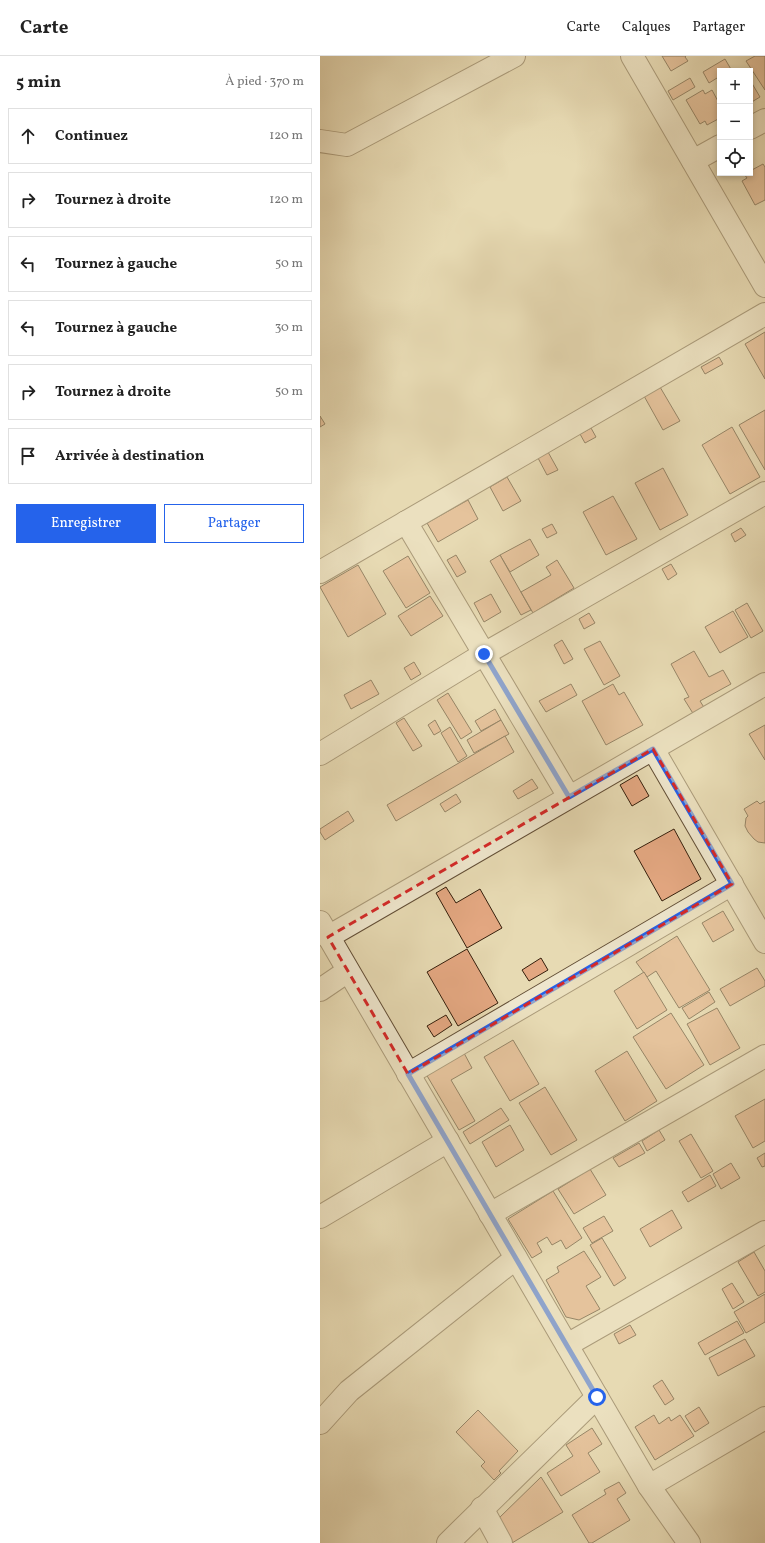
<!DOCTYPE html>
<html lang="fr">
<head>
<meta charset="utf-8">
<style>
  :root { --surface:#fff; --page:#f2f2f2; --text:#222; --muted:#767676; --line:#e0e0e0; --accent:#2563eb }
  body { margin:0; font-family:Vollkorn,serif; background:var(--page); color:var(--text) }
  .controls { position:absolute; right:12px; top:12px; display:grid; overflow:hidden; border-radius:0px; box-shadow:0 2px 6px #0003 }
  .controls button { width:36px; height:36px; display:grid; place-items:center; padding:0; border:0; border-bottom:1px solid var(--line); background:var(--surface); color:var(--text); font:20px sans-serif }
  .stop { position:absolute; width:12px; height:12px; margin:-9px; border:3px solid #2563eb; border-radius:50%; background:#fff }
  .stop.end { background:#2563eb; border-color:#fff; box-shadow:0 1px 4px #0008 }
  .list { margin:0; padding:0; list-style:none }
  h2 { display:flex; justify-content:space-between; align-items:center; height:52px; margin:0; padding:0 16px; font-size:17px }
  h2 small { font-size:13px; font-weight:400; color:var(--muted) }
  .list li { display:grid; grid-template-columns:26px 1fr auto; gap:12px; align-items:center; box-sizing:border-box; height:56px; margin:0 8px 8px; padding:0 8px; border:1px solid var(--line); border-radius:0px }
  .list b { display:block; font-size:15px; white-space:nowrap }
  .list em { font-size:13px; font-style:normal; color:var(--muted) }
  .actions { display:flex; gap:8px; padding:12px 16px }
  .actions a { flex:1; padding:9px 0; border:1px solid var(--accent); border-radius:0px; text-align:center; font-size:14px; color:var(--accent) }
  .actions .main { background:var(--accent); color:#fff }
  .icon { flex:none; width:22px; height:22px; fill:none; stroke:currentColor; stroke-width:2; stroke-linecap:round; stroke-linejoin:round }
  .map { position:relative; flex:none; width:445px; height:1487px; overflow:hidden }
  header { display:flex; align-items:center; gap:24px; box-sizing:border-box; height:56px; padding:0 20px; background:var(--surface); border-bottom:1px solid var(--line) }
  header strong { font-size:19px }
  nav { display:flex; gap:22px; margin-inline-start:auto; font-size:14px }
  main { display:flex }
  aside { flex:1; background:var(--surface) }
  .map>svg:first-child { display:block }
  .building { fill:#e3a781; stroke:#351f0c }
  .lines { fill:none; stroke-linecap:round; stroke-linejoin:round }
  .minor-casing { stroke:#624e36; stroke-width:24 }
  .minor { stroke:#efe7ce; stroke-width:22 }
  .route { stroke:#2563eb; stroke-width:5 }
  .marked { fill:none; stroke:#d62828; stroke-width:3; stroke-dasharray:8 5; stroke-linejoin:round }
</style>
</head>
<body>
<header>
<strong>Carte</strong>
<nav><a>Carte</a><a>Calques</a><a>Partager</a></nav>
</header>
<main>
<aside>
<h2>5 min<small>À pied · 370 m</small></h2>
<ul class="list">
<li><svg class="icon" aria-label="ahead" viewBox="0 0 24 24"><path d="M12 20V5M6 11l6-6 6 6"/></svg><div><b>Continuez</b></div><em>120 m</em></li>
<li><svg class="icon" aria-label="right" viewBox="0 0 24 24"><path d="M7 20v-9h11M14 6l5 5-5 5"/></svg><div><b>Tournez à droite</b></div><em>120 m</em></li>
<li><svg class="icon" aria-label="left" viewBox="0 0 24 24"><path d="M17 20v-9H6M10 6l-5 5 5 5"/></svg><div><b>Tournez à gauche</b></div><em>50 m</em></li>
<li><svg class="icon" aria-label="left" viewBox="0 0 24 24"><path d="M17 20v-9H6M10 6l-5 5 5 5"/></svg><div><b>Tournez à gauche</b></div><em>30 m</em></li>
<li><svg class="icon" aria-label="right" viewBox="0 0 24 24"><path d="M7 20v-9h11M14 6l5 5-5 5"/></svg><div><b>Tournez à droite</b></div><em>50 m</em></li>
<li><svg class="icon" aria-label="arrive" viewBox="0 0 24 24"><path d="M6 21V4h12l-3 4 3 4H6"/></svg><div><b>Arrivée à destination</b></div></li>
</ul>
<div class="actions"><a class="main">Enregistrer</a><a>Partager</a></div>
</aside>
<div class="map">
<svg width="445" height="1487" viewBox="0 0 445 1487">
  <rect width="100%" height="100%" fill="#e7dab3"/>
  <filter id="stains"><feTurbulence type="fractalNoise" baseFrequency=".005" numOctaves="4"/><feColorMatrix values="0 0 0 0 .2 0 0 0 0 .09 0 0 0 0 .02 0 0 0 .5 -.17"/></filter>
  <radialGradient id="worn" r=".72"><stop offset=".6" stop-color="#630" stop-opacity="0"/><stop offset="1" stop-color="#630" stop-opacity=".3"/></radialGradient>
  <g class="building">
    <path d="M342 0H366L365 1 368 5 351 15Z"/>
    <path d="M435 0H445V34L426 5Z"/>
    <path d="M405 3 412 15H400V27L397 22 389 27 383 16Z"/>
    <path d="M370 22 375 31 353 44 348 35Z"/>
    <path d="M430 24 440 41 430 47Z"/>
    <path d="M383 34 385 38 392 34 400 49V62L387 69 385 65 380 68 366 44Z"/>
    <path d="M443 108 445 111V144L435 149 422 125 427 122 424 118 430 117V115Z"/>
    <path d="M445 276V323L425 288Z"/>
    <path d="M399 301 403 308 385 318 381 311Z"/>
    <path d="M340 331 360 365 343 374 324 340Z"/>
    <path d="M445 354V414L419 369Z"/>
    <path d="M0 360 5 368 0 371Z"/>
    <path d="M412 371 440 421 410 438 382 389Z"/>
    <path d="M271 372 276 381 265 387 260 378Z"/>
    <path d="M228 396 238 414 227 419 218 402Z"/>
    <path d="M343 412 368 459 340 474 315 427Z"/>
    <path d="M187 421 201 445 183 455 170 431Z"/>
    <path d="M293 440 317 483 286 499 263 456Z"/>
    <path d="M148 444 158 463 118 486 107 467Z"/>
    <path d="M232 468 237 477 227 482 222 473Z"/>
    <path d="M421 472 426 479 415 486 411 478Z"/>
    <path d="M210 483 219 499 190 516 180 499Z"/>
    <path d="M136 499 146 516 137 521 127 504Z"/>
    <path d="M180 499 211 554 201 559 170 505Z"/>
    <path d="M88 500 110 537 86 552 63 515Z"/>
    <path d="M237 504 254 532 213 557 201 536 231 519 226 511Z"/>
    <path d="M351 508 357 518 348 524 342 513Z"/>
    <path d="M38 509 66 558 28 581 0 531Z"/>
    <path d="M171 538 181 556 164 566 154 547Z"/>
    <path d="M110 540 123 560 91 580 78 560Z"/>
    <path d="M427 547 443 575 431 582 415 554Z"/>
    <path d="M413 555 428 581 400 597 385 571Z"/>
    <path d="M269 557 275 567 264 573 259 563Z"/>
    <path d="M242 584 253 603 244 608 234 589Z"/>
    <path d="M280 585 300 620 284 629 264 593Z"/>
    <path d="M374 595 389 621 403 614 411 628 380 645 385 653 374 659 364 643 369 641 351 608Z"/>
    <path d="M94 606 101 618 91 624 84 612Z"/>
    <path d="M51 624 59 638 31 653 24 639Z"/>
    <path d="M251 628 257 639 226 656 219 645Z"/>
    <path d="M293 628 299 639 304 636 323 669 286 689 262 645Z"/>
    <path d="M128 637 152 676 141 683 117 644Z"/>
    <path d="M175 653 181 664 161 675 155 665Z"/>
    <path d="M84 662 102 690 93 695 76 667Z"/>
    <path d="M115 664 121 675 114 679 108 669Z"/>
    <path d="M181 664 189 678 154 697 147 684Z"/>
    <path d="M445 669V704L429 678Z"/>
    <path d="M130 671 147 700 138 706 121 677Z"/>
    <path d="M185 680 194 696 76 765 67 749Z"/>
    <path d="M317 719 329 740 312 750 300 729Z"/>
    <path d="M212 723 218 732 198 743 193 735Z"/>
    <path d="M136 738 141 746 125 756 120 748Z"/>
    <path d="M437 745 440 748 445 745V787L438 786 434 783 428 776 425 770 426 762 428 760 424 753Z"/>
    <path d="M28 755 34 765 5 784 0 776V773Z"/>
    <path d="M354 773 381 823 342 845 314 795Z"/>
    <path d="M126 831 136 847 160 833 182 872 147 892 116 837Z"/>
    <path d="M403 855 414 874 393 886 382 867Z"/>
    <path d="M357 880 390 934 359 952 336 915 327 921 316 906Z"/>
    <path d="M147 893 178 947 138 970 107 916Z"/>
    <path d="M221 902 228 914 209 925 202 914Z"/>
    <path d="M437 912 445 925V930L410 950 400 933Z"/>
    <path d="M324 916 347 954 317 973 294 935Z"/>
    <path d="M389 936 395 946 369 963 362 952Z"/>
    <path d="M397 952 420 992 390 1009 367 968Z"/>
    <path d="M351 957 384 1009 346 1033 313 981Z"/>
    <path d="M126 959 132 969 114 981 107 970Z"/>
    <path d="M193 984 219 1028 190 1045 164 1001Z"/>
    <path d="M307 995 337 1045 305 1065 275 1015Z"/>
    <path d="M144 997 152 1012 131 1024 155 1065 139 1074 106 1018Z"/>
    <path d="M225 1031 257 1084 231 1099 199 1047Z"/>
    <path d="M445 1043V1085L433 1092 415 1060Z"/>
    <path d="M181 1052 189 1064 150 1088 143 1076Z"/>
    <path d="M190 1069 204 1094 176 1111 162 1086Z"/>
    <path d="M339 1074 345 1084 327 1095 322 1085Z"/>
    <path d="M371 1078 393 1115 381 1122 359 1085Z"/>
    <path d="M319 1087 325 1097 299 1111 293 1102Z"/>
    <path d="M445 1097V1110L442 1111 437 1102Z"/>
    <path d="M411 1107 420 1122 401 1133 393 1118Z"/>
    <path d="M270 1113 286 1139 254 1158 238 1133Z"/>
    <path d="M390 1119 396 1130 368 1146 362 1136Z"/>
    <path d="M233 1135 262 1182 246 1193 241 1184 232 1189 227 1181 217 1187 222 1196 212 1202 188 1163Z"/>
    <path d="M352 1154 362 1172 330 1191 320 1173Z"/>
    <path d="M284 1160 293 1175 272 1187 263 1172Z"/>
    <path d="M282 1182 306 1222 294 1230 270 1189Z"/>
    <path d="M264 1195 281 1221 266 1230 280 1253 259 1264 246 1261 226 1224 239 1216 237 1211Z"/>
    <path d="M434 1196 445 1215V1236L438 1240 418 1206Z"/>
    <path d="M412 1227 424 1246 413 1253 402 1233Z"/>
    <path d="M445 1238V1266L426 1277 414 1256Z"/>
    <path d="M417 1265 424 1277 385 1299 378 1287Z"/>
    <path d="M310 1269 316 1279 299 1288 294 1278Z"/>
    <path d="M425 1283 435 1300 398 1320 389 1302Z"/>
    <path d="M342 1324 354 1343 345 1349 333 1330Z"/>
    <path d="M379 1351 389 1367 375 1376 365 1360Z"/>
    <path d="M158 1354 198 1395 179 1415 181 1417 174 1424 161 1410 165 1406 136 1376Z"/>
    <path d="M334 1359 339 1368 349 1361 351 1365 360 1359 374 1380 335 1404 315 1371Z"/>
    <path d="M272 1372 282 1388 268 1397 280 1416 241 1440 227 1417 253 1400 246 1389Z"/>
    <path d="M221 1421 243 1456 192 1487 178 1463Z"/>
    <path d="M299 1426 306 1437 297 1443 310 1464 272 1487H269L252 1459 286 1438 284 1434Z"/>
  </g>
  <g class="lines">
    <g class="minor-casing">
      <g id="minor">
        <path d="M312 0 445 230"/>
        <path d="M430 72 445 64"/>
        <path d="M0 85 27 89 194 0"/>
        <path d="M373 105 400 90"/>
        <path d="M86 466 249 741"/>
        <path d="M0 516 445 258"/>
        <path d="M333 693 445 886"/>
        <path d="M0 698 164 598 445 437"/>
        <path d="M0 866 329 1430 369 1487"/>
        <path d="M8 881 445 628"/>
        <path d="M0 934 28 915"/>
        <path d="M88 1018 412 828"/>
        <path d="M170 1158 445 1000"/>
        <path d="M0 1161 128 1085"/>
        <path d="M247 1289 445 1176"/>
        <path d="M0 1367 29 1335 196 1202"/>
        <path d="M329 1430 445 1362"/>
        <path d="M162 1452 181 1487"/>
        <path d="M128 1487 277 1341"/>
      </g>
    </g>
    <use href="#minor" class="minor"/>
  </g>
  <g class="lines">
    <path class="route" d="M164 598 249 741 333 693 412 828 88 1018 277 1341"/>
  </g>
  <path d="M0 0H445V1487H0ZM333 693 412 828 88 1018 8 881Z" fill="#e7dab3" fill-opacity=".55" fill-rule="evenodd"/>
  <path class="marked" d="M333 693 412 828 88 1018 8 881Z"/>
  <rect width="100%" height="100%" filter="url(#stains)"/>
  <rect width="100%" height="100%" fill="url(#worn)"/>
</svg>
<div class="controls">
<button>+</button>
<button>−</button>
<button><svg class="icon" aria-label="locate" viewBox="0 0 24 24"><circle cx="12" cy="12" r="6"/><path d="M12 2v4M12 18v4M2 12h4M18 12h4"/></svg></button>
</div>
<div class="stop" style="left:277px;top:1341px"></div>
<div class="stop end" style="left:164px;top:598px"></div>
</div>
</main>
</body>
</html>
